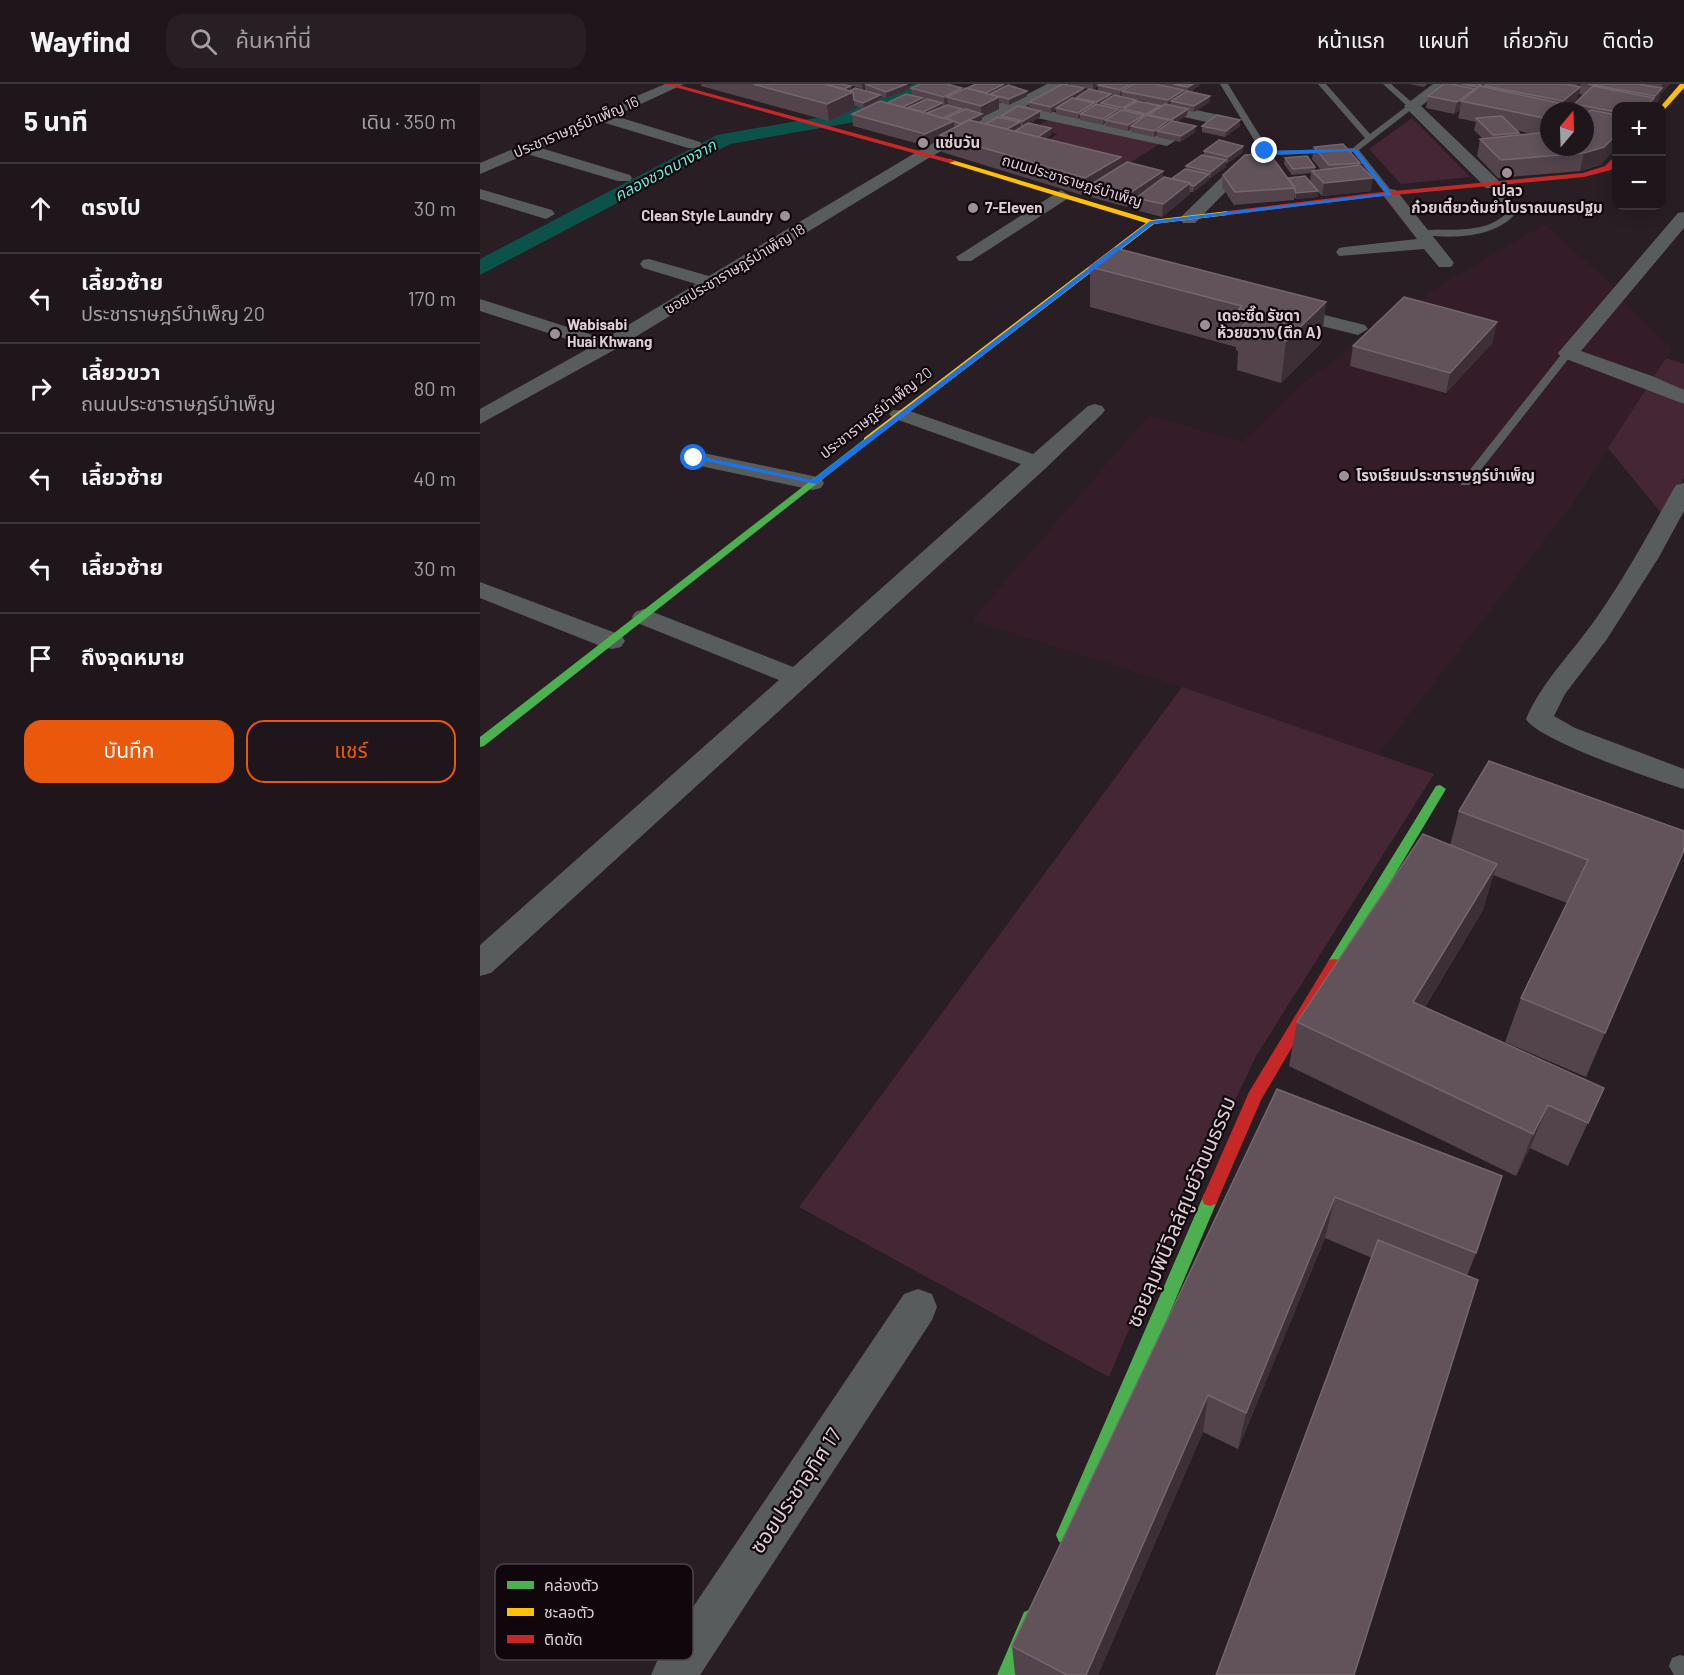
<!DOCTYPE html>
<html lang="th">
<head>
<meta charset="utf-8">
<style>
  :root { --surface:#1f161b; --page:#271f24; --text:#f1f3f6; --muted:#a19fa3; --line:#3c353a; --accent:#ea580c }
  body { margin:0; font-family:Barlow,"Noto Sans Thai",sans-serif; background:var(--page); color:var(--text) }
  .controls { position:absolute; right:18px; top:18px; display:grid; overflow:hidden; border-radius:12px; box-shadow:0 3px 15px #0003 }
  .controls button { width:54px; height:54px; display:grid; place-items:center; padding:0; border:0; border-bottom:2px solid var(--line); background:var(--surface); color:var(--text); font:30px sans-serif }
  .compass { position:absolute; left:1060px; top:18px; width:54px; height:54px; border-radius:50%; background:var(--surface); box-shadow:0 3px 15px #0003; rotate:19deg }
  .stop { position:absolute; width:18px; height:18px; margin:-14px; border:4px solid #1a73e8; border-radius:50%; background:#fff }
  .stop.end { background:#1a73e8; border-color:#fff; box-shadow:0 2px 6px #0008 }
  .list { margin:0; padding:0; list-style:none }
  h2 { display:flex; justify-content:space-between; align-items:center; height:78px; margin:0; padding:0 24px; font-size:26px }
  h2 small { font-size:20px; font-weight:400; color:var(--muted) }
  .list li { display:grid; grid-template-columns:39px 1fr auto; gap:18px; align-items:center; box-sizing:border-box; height:90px; padding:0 24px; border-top:2px solid var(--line) }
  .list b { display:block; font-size:22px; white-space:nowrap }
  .list p { margin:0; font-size:20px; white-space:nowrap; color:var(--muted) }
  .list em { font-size:20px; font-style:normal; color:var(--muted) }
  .actions { display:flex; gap:12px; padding:18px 24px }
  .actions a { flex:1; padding:14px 0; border:2px solid var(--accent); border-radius:18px; text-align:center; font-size:21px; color:var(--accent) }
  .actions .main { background:var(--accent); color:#fff }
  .icon { flex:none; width:33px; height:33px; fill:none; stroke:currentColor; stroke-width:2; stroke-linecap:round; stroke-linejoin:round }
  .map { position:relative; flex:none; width:1204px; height:1591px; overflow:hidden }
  header { display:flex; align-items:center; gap:36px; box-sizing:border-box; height:84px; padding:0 30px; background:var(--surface); border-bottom:2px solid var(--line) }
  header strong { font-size:28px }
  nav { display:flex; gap:33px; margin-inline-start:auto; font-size:21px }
  .search { width:420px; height:54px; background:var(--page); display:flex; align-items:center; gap:15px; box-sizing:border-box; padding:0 21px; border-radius:18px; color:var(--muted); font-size:22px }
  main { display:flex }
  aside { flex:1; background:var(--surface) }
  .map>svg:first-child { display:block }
  .built { fill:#351c29 }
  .green { fill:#452635 }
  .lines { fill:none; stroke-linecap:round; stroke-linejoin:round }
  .canal { fill:#0c524a; fill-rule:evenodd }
  .lane { fill:#595c5c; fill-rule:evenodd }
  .street { fill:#595c5c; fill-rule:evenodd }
  .fast { fill:#4caf50; fill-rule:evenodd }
  .slow { fill:#ffc107; fill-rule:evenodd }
  .jam { fill:#c62828; fill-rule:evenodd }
  .wall { fill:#53444c; fill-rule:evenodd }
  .shaded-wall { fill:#3c2f36 }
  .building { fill:#62535b; stroke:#75666e; stroke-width:1.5 }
  .route { fill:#1a73e8 }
  .poi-dot { fill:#9e9097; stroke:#10070c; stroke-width:2 }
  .labels { text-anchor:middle; stroke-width:4.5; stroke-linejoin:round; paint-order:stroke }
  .far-street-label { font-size:15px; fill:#ddced5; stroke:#10070c }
  .far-poi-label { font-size:15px; font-weight:bold; fill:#ddced5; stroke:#10070c; text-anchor:start }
  .far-water-label { font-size:16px; font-style:italic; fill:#69ead7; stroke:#10070c }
  .near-street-label { font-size:21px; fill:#ddced5; stroke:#10070c }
  .key { fill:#10070c; stroke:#4e4348; stroke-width:1.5 }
  .key-label { font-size:16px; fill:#ddced5 }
</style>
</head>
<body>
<header>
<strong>Wayfind</strong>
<div class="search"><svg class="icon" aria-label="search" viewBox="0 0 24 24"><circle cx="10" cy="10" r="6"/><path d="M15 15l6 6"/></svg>ค้นหาที่นี่</div>
<nav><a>หน้าแรก</a><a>แผนที่</a><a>เกี่ยวกับ</a><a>ติดต่อ</a></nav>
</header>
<main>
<aside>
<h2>5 นาที<small>เดิน · 350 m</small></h2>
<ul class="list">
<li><svg class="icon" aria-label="ahead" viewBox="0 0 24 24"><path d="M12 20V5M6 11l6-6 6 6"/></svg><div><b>ตรงไป</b></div><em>30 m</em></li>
<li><svg class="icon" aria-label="left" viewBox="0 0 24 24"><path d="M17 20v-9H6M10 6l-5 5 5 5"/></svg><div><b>เลี้ยวซ้าย</b><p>ประชาราษฎร์บำเพ็ญ 20</p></div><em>170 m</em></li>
<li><svg class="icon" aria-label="right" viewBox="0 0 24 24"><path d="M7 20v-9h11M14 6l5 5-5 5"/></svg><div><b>เลี้ยวขวา</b><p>ถนนประชาราษฎร์บำเพ็ญ</p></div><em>80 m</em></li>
<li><svg class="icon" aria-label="left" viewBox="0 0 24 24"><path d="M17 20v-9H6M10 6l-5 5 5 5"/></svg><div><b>เลี้ยวซ้าย</b></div><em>40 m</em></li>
<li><svg class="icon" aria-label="left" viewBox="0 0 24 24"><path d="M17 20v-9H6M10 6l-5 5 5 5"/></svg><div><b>เลี้ยวซ้าย</b></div><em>30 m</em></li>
<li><svg class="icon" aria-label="arrive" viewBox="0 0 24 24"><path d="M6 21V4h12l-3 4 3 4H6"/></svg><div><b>ถึงจุดหมาย</b></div></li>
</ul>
<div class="actions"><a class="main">บันทึก</a><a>แชร์</a></div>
</aside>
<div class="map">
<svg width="1204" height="1591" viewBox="0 0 1204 1591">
  <rect width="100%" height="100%" fill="#291e24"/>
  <path class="built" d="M1065 140 1134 203 1147 221 1192 265 1093 419 898 671 702 603 492 536 669 331 762 358 820 301 959 202Z"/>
  <g class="green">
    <path d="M932 34 990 93 921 100 889 65Z"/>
    <path d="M570 35 681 59 645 82 559 62 578 50 553 44Z"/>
    <path d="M1186 274 1204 280V394L1183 431 1128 364Z"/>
    <path d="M702 603 954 690 776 972 654 1233 629 1293 319 1123Z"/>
  </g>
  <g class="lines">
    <path class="canal" d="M433 0H460L457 4 375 38 250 60 0 191V175L237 51 363 29Z"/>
    <g class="lane">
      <path d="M740 0H748L788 65 794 67 873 64 885 54 838 0H846L890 50 927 22 903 0H911L936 22 879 66 914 110 907 112 873 68 794 71 782 69Z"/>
      <path d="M1012 98 1034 126V131C1015 153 973 155 946 151V147L949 146C975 145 1005 149 1026 130V126L1008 100Z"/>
      <path d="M1084 267 1093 269 989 401H981V397Z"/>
      <path d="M1200 1571 1204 1572V1591H1194L1189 1582 1192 1574Z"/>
    </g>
    <g class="street">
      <path d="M185 0H204L135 32 220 58 222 61 220 64H208L122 38 61 64 150 91 152 94 150 97H138L47 70 0 90V79Z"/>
      <path d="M567 0H585L546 22 687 52 695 57 687 62 534 29 452 72 134 266 0 340V325L111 263 0 227V215L125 255 216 200 163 184 160 180 163 176 169 175 229 192 440 66 518 25 515 22 518 19H530Z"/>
      <path d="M953 0H970L941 22 1018 96 1020 100 1018 104H1006L924 22Z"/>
      <path d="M669 16 744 32 752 37 744 42 664 24 661 21Z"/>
      <path d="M757 82 763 84 765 87 763 90 715 139H703L700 135 703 131 751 84Z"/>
      <path d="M0 105 72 126 75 130 66 135 0 115Z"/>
      <path d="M910 105 916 106 971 175 974 179 971 183H959L944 165 859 172 856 168 859 164 865 163 937 155 902 110Z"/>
      <path d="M581 106 589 111 587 115 491 177H479L476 173Z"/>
      <path d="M1204 128V144L1101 267 1172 292 1204 306V320L1081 273 1078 269 1198 129Z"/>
      <path d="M804 221 885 241 888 245 878 251 797 231 794 227Z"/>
      <path d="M615 320 622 322 625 326 622 330 566 384 11 889 0 892V861L299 596 155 538 152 533 155 528 164 525 173 528 313 583 541 380 413 334 409 330 413 326H427L553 370 608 322Z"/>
      <path d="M214 367 333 392 341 394 344 399 341 404 333 406 206 379 203 374 206 369Z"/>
      <path d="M1204 399V427L1179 473 1127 555 1085 610 1074 632 1095 644 1204 685V705C1175 696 1059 657 1046 635 1063 596 1093 568 1117 533 1145 493 1169 449 1193 406L1196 401Z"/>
      <path d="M0 498 141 551 145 557 141 563 132 565 123 563 0 514Z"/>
      <path d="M438 1205 452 1210 457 1223 452 1236 220 1591H171L178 1575 424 1210Z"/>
    </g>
    <g class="fast">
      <path d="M387 353 390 354V358L4 662 0 663V653Z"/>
      <path d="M960 701 966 705 859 884H849L847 880 849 876 956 702Z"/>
      <path d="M730 1108 736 1110 738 1115 593 1458 586 1461 579 1458 576 1451 579 1444 722 1115 724 1110Z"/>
      <path d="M551 1525 558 1528 561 1535 537 1591H517L544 1528Z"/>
    </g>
    <g class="slow">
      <path d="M1200 0H1204V4L1184 26 1182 27 1181 22Z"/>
      <path d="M469 75 672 136 748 127 752 129 748 131 674 140 390 358H384V354L666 139 469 79Z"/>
    </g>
    <g class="jam">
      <path d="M184 0H195L476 77 469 79Z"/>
      <path d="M1133 74H1136V80L1131 86 1104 93 893 113 748 131 744 129 748 127 893 109 1103 89 1125 82Z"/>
      <path d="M854 875 859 876 861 880 781 1016 736 1120 730 1122 724 1120 722 1115 769 1008 849 876Z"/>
    </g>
  </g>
  <g class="wall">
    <path d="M221 0H363L372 6 395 10 385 6V4L382 5 368 0H429L430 5 406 14 400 12 401 17 407 19 432 12 431 4 482 6 487 5V4L524 3 547 12 529 21 519 18V25L502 33V36L497 38 505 40 521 33V32L560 27V33L549 40 571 44V51L565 54 641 73V82L683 87V93L691 95 706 85V82L724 71V67L763 62V68L748 79H746V83L730 94H729V96L713 108H710L709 111 682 133 656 126V117L647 123 610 113V109L605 112 462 68 461 55 446 62 373 42 372 30 384 24 374 22 375 25 349 37 221 2Z"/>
    <path d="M591 0H681L679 1H681V0H721L710 8 730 12V18L714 28 707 27V31L697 38 715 48 700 58 677 53V51L674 53 651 48V45L648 47 625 42V39L623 41 600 36V34L598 35 576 30V26L571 29 549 24V18L604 8 631 13 656 16V18L680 22V23L683 21 642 13V11L640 12 618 7V2L613 6 591 1Z"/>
    <path d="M930 0H947L944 3Z"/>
    <path d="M964 0H1190L1180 10 1179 16 1173 22H1137V63L1120 81 1100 87 1018 94 997 72 1000 55H1003L994 46 996 38 978 34 980 26 974 30 946 24 948 12ZM1100 5 1099 10 1103 11 1094 20 1092 27H1105V63H1069V27L1090 21 1097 14 1099 6ZM1036 46 1052 50 1038 51 1039 49Z"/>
    <path d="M760 36V42L745 53 722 48V42Z"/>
    <path d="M834 63 880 79 879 82 891 107 842 112 838 108V113L816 115 814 113V116L754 121 742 103 743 91 808 94 830 98 831 89 812 91 804 80 805 74 835 83V86H841L832 75Z"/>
    <path d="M610 183 846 218 841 259 801 299 757 286 758 267 756 266V263L610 223Z"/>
    <path d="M1013 258 966 309 870 282 873 262Z"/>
    <path d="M979 727 1204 766 1106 993 1025 958 1041 914 1087 819 1013 791 1003 826 945 923 1124 1004 1088 1082 1050 1064 1036 1092 809 982 817 938 970 761Z"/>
    <path d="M797 1005 996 1169 987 1192 892 1174 845 1154 758 1365 723 1348 618 1591H536L535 1590 532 1562Z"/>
  </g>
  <g class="shaded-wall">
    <path d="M382 0H396H385V4L382 5Z"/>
    <path d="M427 0H429L430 5 406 14V8Z"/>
    <path d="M524 0 525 6 506 15V9Z"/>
    <path d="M613 0H622L618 1V2L613 6Z"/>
    <path d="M650 0H656L642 7V11L640 12V6Z"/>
    <path d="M713 0H721L708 9V3Z"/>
    <path d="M1097 0H1101L1097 14 1083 27H1081L1083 17 1095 7Z"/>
    <path d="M1182 0H1190L1180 10 1179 16 1172 22 1175 12 1180 6Z"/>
    <path d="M371 2 372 8 353 11Z"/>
    <path d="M482 4 483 16 467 13 468 23 465 24 464 13Z"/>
    <path d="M604 4V10L596 14V15L576 24V26L571 29V23Z"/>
    <path d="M995 5 992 17H981L980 26 974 30 977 18Z"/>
    <path d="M704 6V12L691 17V20L688 22V16Z"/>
    <path d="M547 7V12L529 21V15Z"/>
    <path d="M373 8 375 25 349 37 347 20Z"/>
    <path d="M631 10V16L621 19V22L617 24V18Z"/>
    <path d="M400 11 401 17 384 25 383 19Z"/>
    <path d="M730 12V18L714 28V22Z"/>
    <path d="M519 13V25L502 33V36L481 46 480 40 501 30V22Z"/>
    <path d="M442 14V20L430 26 420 24Z"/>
    <path d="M1174 14 1171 22H1166Z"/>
    <path d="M656 16V22L644 25V29L643 30V24Z"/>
    <path d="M462 19V25L449 32 441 29Z"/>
    <path d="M614 19V25L600 30V34L598 35V29Z"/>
    <path d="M482 25 483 31 461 35Z"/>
    <path d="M638 25V31L625 36V39L623 41V35Z"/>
    <path d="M708 25 707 31 691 42V36Z"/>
    <path d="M560 27V33L543 43V37Z"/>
    <path d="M664 31 663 37 651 42V45L648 47V41Z"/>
    <path d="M689 36V42L677 47V51L674 53V47Z"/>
    <path d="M760 36V42L745 53 746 47Z"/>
    <path d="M474 37V48L460 51 461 55 446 62 445 50Z"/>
    <path d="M540 38 541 44 523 54V48Z"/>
    <path d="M716 42 715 48 700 58 701 52Z"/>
    <path d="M571 44V51L554 61V55Z"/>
    <path d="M1137 50V63L1120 81 1100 87 1104 69Z"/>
    <path d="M763 62V68L748 79V73Z"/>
    <path d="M641 73V91L610 101V109L605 112V94Z"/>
    <path d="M746 76V83L730 94 731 88Z"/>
    <path d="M683 87V100L656 114V117L647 123V111Z"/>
    <path d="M729 90V96L713 108 714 102Z"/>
    <path d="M893 94 891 107 842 112 844 99Z"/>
    <path d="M710 99 709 111 682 133 683 120Z"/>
    <path d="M838 107V113L816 115V109Z"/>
    <path d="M846 218 841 259 801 299 806 257Z"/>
    <path d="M1017 238 1013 258 966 309 970 289Z"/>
    <path d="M1017 780 1003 826 921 962 933 918Z"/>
    <path d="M1068 1021 1050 1064 1036 1092 1053 1050Z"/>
    <path d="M855 1113 845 1154 758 1365 766 1329Z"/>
    <path d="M728 1311 723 1348 618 1591H606Z"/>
  </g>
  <g class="building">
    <path d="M273 0H344L373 8 347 20Z"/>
    <path d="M344 0H363L371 2 364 5Z"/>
    <path d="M386 0H427L406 8 385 0Z"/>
    <path d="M440 0H467L482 4 464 13 431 4Z"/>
    <path d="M496 0H524L506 9 487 4Z"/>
    <path d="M583 0 604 4 571 23 549 18Z"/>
    <path d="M620 0H650L640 6 618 1Z"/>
    <path d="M653 0H675L704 6 688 16 642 7Z"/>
    <path d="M693 0H713L708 3Z"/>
    <path d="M964 0H971L995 5 977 18 948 12Z"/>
    <path d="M982 0H1001L997 3Z"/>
    <path d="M1007 0H1086L1100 3 1083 17 1005 2Z"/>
    <path d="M1108 0H1158L1182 4 1175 12Z"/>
    <path d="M528 1 547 7 529 15 510 10Z"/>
    <path d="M1000 2 1093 22 1087 27H1069V35L981 17Z"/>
    <path d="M1113 2 1174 14 1166 22H1137V28L1094 20Z"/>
    <path d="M375 4 400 11 383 19 374 16 373 8 370 7Z"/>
    <path d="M486 4 519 13 501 22 467 13Z"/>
    <path d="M609 5 631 10 617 18 596 14Z"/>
    <path d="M707 7 730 12 714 22 691 17Z"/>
    <path d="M426 10 442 14 423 23 407 19Z"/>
    <path d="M634 11 656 16 643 24 621 19Z"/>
    <path d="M592 14 614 19 598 29 576 24Z"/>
    <path d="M447 15 462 19 443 28 427 24Z"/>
    <path d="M400 17 474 37 445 50 372 30Z"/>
    <path d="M657 17 680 22 666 30 644 25Z"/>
    <path d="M616 20 638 25 623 35 600 30Z"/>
    <path d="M685 20 708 25 691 36 668 31Z"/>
    <path d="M467 21 482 25 463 34 447 29Z"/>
    <path d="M538 22 560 27 543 37 521 32Z"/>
    <path d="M486 25 502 30 480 40 466 34Z"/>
    <path d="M641 26 664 31 648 41 625 36Z"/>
    <path d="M1111 26 1137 31V50L1124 63 1104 69 1021 76 1000 55 1069 48V63H1105V31Z"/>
    <path d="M666 31 689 36 674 47 651 42Z"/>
    <path d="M737 31 760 36 746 47 722 42Z"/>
    <path d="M1022 32 1039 49 1013 51 996 34Z"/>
    <path d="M518 33 540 38 527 45 505 40Z"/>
    <path d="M489 36 641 73 605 94 460 51Z"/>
    <path d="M692 37 716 42 701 52 677 47Z"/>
    <path d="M548 39 571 44 558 53 535 47Z"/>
    <path d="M739 56 763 62 748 73 724 67Z"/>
    <path d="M863 60 880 79 849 81 834 63Z"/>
    <path d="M789 69 815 104 755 108 743 91 765 71Z"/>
    <path d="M722 71 746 76 731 88 706 82Z"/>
    <path d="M827 72 835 83 813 85 805 74Z"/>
    <path d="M647 78 683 87 647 111 610 101Z"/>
    <path d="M880 81 893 94 844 99 832 87Z"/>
    <path d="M705 85 729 90 714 102 710 101V99L691 95Z"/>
    <path d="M825 92 838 107 816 109 815 107V104L808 94Z"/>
    <path d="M684 93 710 99 683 120 656 114Z"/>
    <path d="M635 164 846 218 806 257 760 244 777 229 759 225 762 222 610 183Z"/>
    <path d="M924 213 1017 238 970 289 873 262Z"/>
    <path d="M1009 677 1204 747V766L1125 949 1041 914 1108 776 979 727Z"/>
    <path d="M943 750 1017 780 933 918 1124 1004 1108 1039 1068 1021 1053 1050 817 938Z"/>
    <path d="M797 1005 1022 1092 996 1169 855 1113 766 1329 728 1311 606 1591H587L532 1562Z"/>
    <path d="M898 1156 998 1196 874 1591H736Z"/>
  </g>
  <path class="route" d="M876 65 912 111 673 140 336 400 210 374 214 371 332 396 670 137 906 109 873 67 794 71 782 67Z"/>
  <g class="poi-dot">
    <circle cx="443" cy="59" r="6"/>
    <circle cx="1027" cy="89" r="6"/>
    <circle cx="493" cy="124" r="6"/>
    <circle cx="305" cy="132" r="6"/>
    <circle cx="725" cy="241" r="6"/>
    <circle cx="75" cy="250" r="6"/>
    <circle cx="864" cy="392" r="6"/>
  </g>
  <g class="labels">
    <g class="far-street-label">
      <text transform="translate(96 43) rotate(-23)" y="5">ประชาราษฎร์บำเพ็ญ 16</text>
      <text transform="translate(592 97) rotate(17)" y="5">ถนนประชาราษฎร์บำเพ็ญ</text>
      <text transform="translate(255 185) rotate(-31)" y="5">ซอยประชาราษฎร์บำเพ็ญ 18</text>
      <text transform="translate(396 329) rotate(-38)" y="5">ประชาราษฎร์บำเพ็ญ 20</text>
    </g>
    <g class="far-poi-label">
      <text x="455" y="64">แซ่บวัน</text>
      <text x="1027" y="112" text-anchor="middle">เปลว<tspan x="1027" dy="17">ก๋วยเตี๋ยวต้มยำโบราณนครปฐม</tspan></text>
      <text x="505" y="129">7-Eleven</text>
      <text x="293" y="137" text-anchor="end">Clean Style Laundry</text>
      <text x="737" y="237">เดอะซี๊ด รัชดา<tspan x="737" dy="17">ห้วยขวาง (ตึก A)</tspan></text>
      <text x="87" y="246">Wabisabi<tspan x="87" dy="17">Huai Khwang</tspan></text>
      <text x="876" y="397">โรงเรียนประชาราษฎร์บำเพ็ญ</text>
    </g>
    <g class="far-water-label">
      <text transform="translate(185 86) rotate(-28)" y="6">คลองชวดบางจาก</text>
    </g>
    <g class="near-street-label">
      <text transform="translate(701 1128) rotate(-67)" y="7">ซอยลุมพินีวิลล์ศูนย์วัฒนธรรม</text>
      <text transform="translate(316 1407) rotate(-56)" y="7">ซอยประชาอุทิศ 17</text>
    </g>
  </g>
  <rect x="15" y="1480" width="198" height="96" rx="9" class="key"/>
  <rect x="27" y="1497" width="27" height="8" fill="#4caf50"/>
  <rect x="27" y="1524" width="27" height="8" fill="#ffc107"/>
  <rect x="27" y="1551" width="27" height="8" fill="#c62828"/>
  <g class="key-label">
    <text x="64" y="1507">คล่องตัว</text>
    <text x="64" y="1534">ชะลอตัว</text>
    <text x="64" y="1561">ติดขัด</text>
  </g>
</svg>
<div class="controls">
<button>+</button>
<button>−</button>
</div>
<svg class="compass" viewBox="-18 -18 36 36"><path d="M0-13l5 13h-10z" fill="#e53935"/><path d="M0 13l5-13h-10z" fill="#a19fa3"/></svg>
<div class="stop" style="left:214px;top:374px"></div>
<div class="stop end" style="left:785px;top:67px"></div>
</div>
</main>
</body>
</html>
